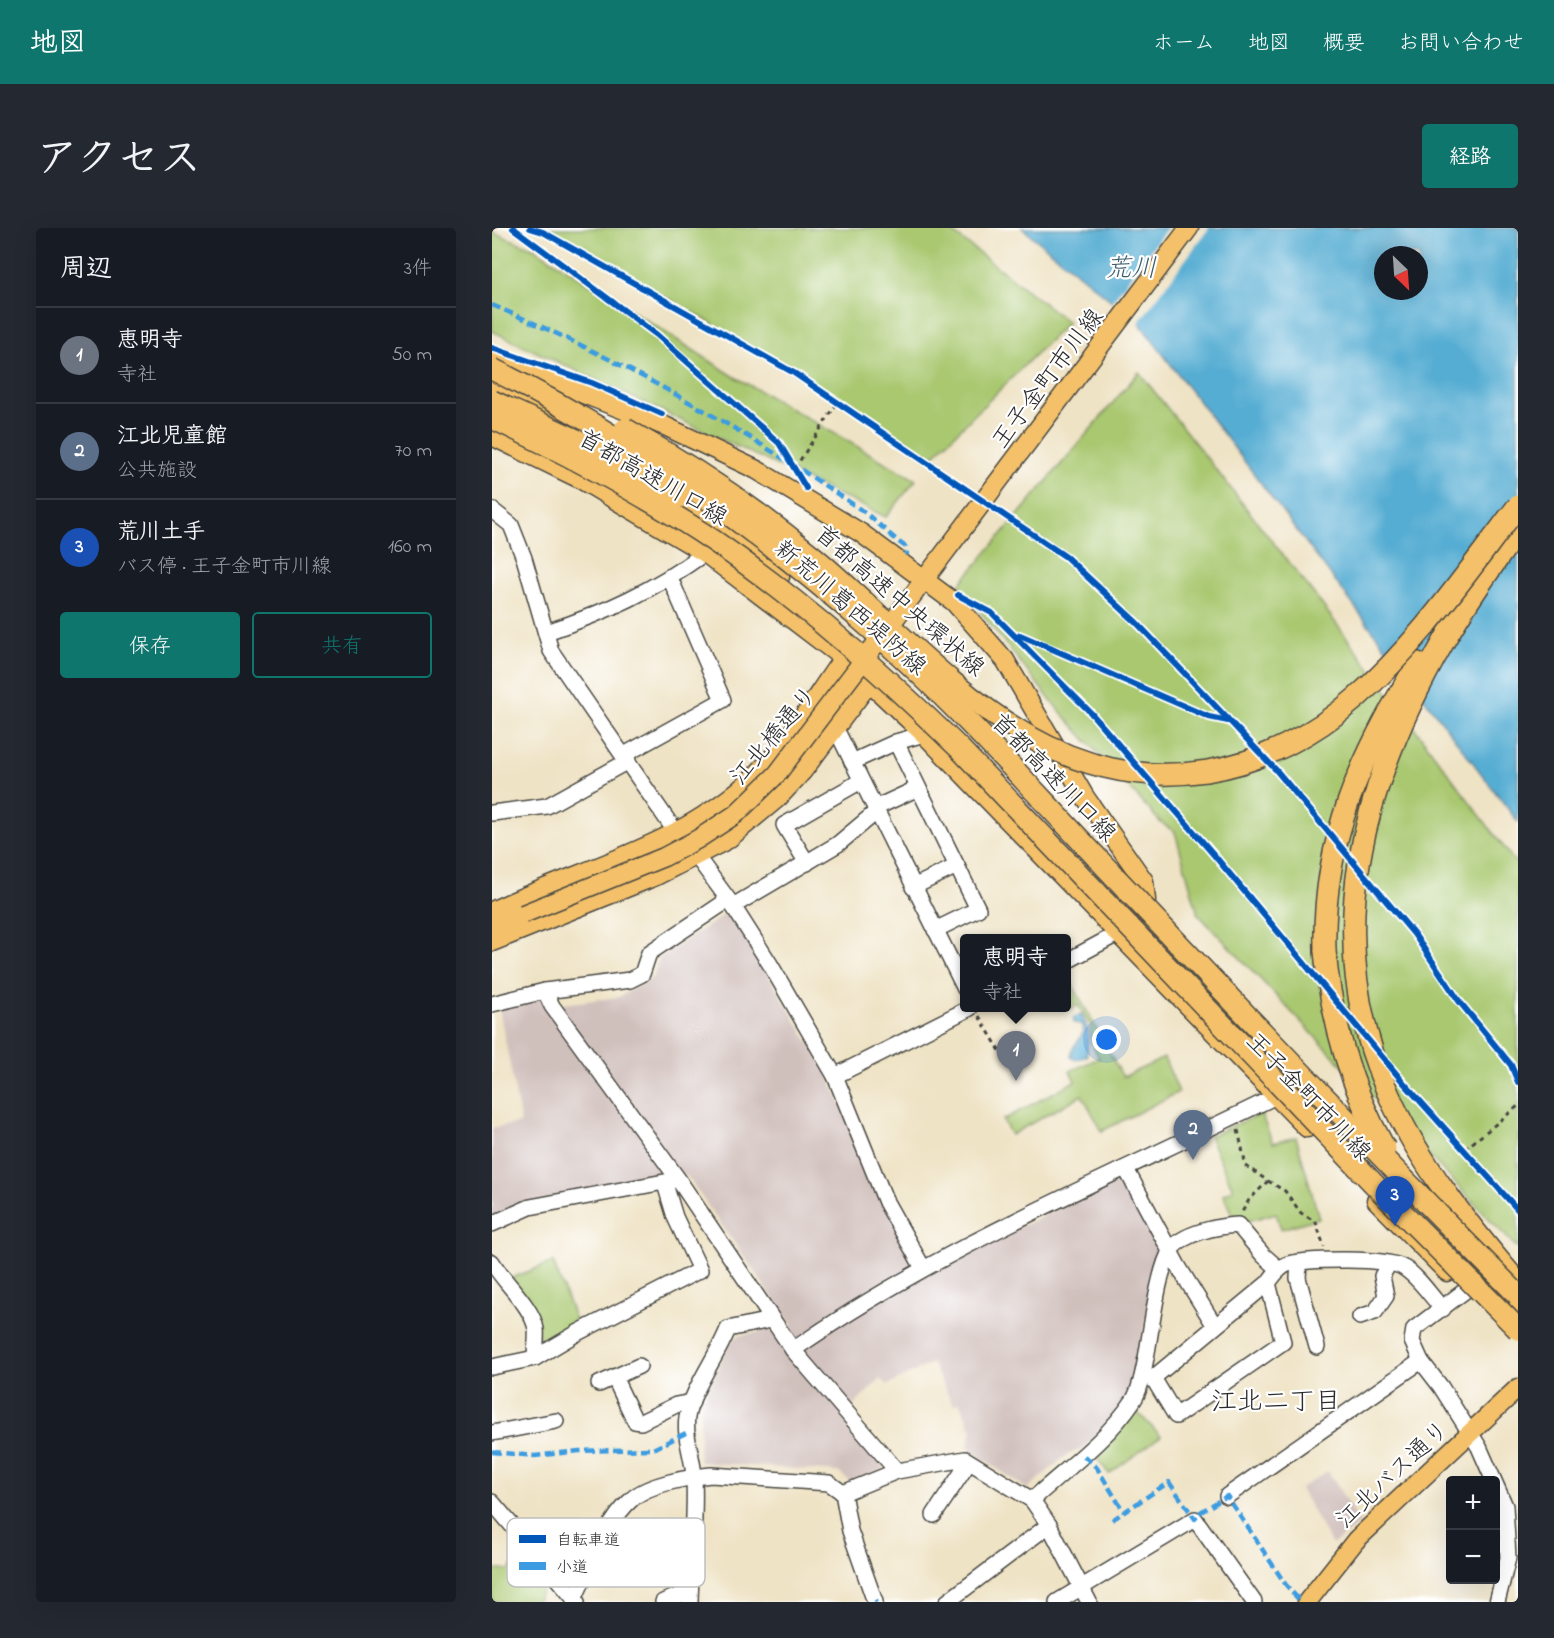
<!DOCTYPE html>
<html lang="ja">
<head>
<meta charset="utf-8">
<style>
  :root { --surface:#171b24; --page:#242831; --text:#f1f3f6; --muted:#9ea1a6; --line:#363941; --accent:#0f766e }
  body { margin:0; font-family:"Indie Flower","Klee One",sans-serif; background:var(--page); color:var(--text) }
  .controls { position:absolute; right:18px; bottom:18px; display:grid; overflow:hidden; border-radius:6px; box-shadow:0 6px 24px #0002 }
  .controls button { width:54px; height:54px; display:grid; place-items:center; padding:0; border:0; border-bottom:2px solid var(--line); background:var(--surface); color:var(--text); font:30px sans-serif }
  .compass { position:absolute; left:882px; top:18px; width:54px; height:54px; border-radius:50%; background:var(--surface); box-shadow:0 6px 24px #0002; rotate:155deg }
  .you { position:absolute; left:615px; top:812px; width:21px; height:21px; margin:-15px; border:4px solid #fff; border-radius:50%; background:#1a73e8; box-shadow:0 0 0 9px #1a73e833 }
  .badge { display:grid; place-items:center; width:39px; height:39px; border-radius:50%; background:var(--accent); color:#fff; font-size:20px; font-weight:700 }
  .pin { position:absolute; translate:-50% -50px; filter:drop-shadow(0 2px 3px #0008) }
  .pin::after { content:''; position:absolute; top:32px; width:21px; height:18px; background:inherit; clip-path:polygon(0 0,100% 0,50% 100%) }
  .popup { position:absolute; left:468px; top:706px; width:111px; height:78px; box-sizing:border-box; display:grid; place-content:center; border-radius:6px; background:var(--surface); filter:drop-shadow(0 2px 4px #0005); font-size:20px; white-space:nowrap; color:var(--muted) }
  .popup b { font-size:22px; color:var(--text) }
  .popup::after { content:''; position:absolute; left:50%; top:100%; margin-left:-12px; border:12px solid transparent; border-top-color:var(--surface) }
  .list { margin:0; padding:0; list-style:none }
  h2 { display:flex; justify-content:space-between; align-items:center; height:78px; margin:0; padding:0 24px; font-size:26px }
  h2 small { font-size:20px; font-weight:400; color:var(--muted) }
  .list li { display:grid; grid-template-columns:39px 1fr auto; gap:18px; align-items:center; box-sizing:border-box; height:96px; padding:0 24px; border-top:2px solid var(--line) }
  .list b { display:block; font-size:22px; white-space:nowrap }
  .list p { margin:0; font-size:20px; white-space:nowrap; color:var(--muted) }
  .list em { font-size:20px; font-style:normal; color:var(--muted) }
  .actions { display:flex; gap:12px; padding:18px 24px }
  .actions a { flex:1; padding:14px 0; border:2px solid var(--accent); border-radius:6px; text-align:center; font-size:21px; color:var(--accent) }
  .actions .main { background:var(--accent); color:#fff }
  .map { position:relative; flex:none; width:1026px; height:1374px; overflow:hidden; border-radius:6px }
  header { display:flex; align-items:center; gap:36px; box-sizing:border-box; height:84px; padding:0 30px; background:var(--accent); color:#fff }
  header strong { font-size:28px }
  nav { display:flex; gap:33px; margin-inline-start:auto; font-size:21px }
  .intro { display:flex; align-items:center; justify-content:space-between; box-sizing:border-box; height:144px; padding:0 36px }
  h1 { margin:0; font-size:42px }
  .button { padding:15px 27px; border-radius:6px; background:var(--accent); color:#fff; font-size:21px; font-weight:700 }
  main { display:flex; gap:36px; padding:0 36px }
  aside { flex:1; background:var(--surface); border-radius:6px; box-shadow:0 6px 24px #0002 }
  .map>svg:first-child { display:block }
  .industrial { fill:#d0c0bc }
  .green { fill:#a9c870; stroke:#6a7a4e; stroke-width:1.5 }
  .water { fill:#57add3; stroke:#416c7f; stroke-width:1.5; fill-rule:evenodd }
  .pier { fill:#efe3c5 }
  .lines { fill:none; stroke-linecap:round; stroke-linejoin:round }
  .minor-casing { stroke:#484742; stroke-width:18 }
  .major-casing { stroke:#484742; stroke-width:21 }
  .highway-casing { stroke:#484742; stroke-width:24 }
  .path { stroke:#484742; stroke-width:3; stroke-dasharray:4.5 4.5; stroke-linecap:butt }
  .minor { stroke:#fff; stroke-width:15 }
  .major { stroke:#f4c16a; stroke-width:18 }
  .highway { stroke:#f4c16a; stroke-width:21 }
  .major-bridge-casing { stroke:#484742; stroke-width:21; stroke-linecap:butt }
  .highway-bridge-casing { stroke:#484742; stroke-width:24; stroke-linecap:butt }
  .major-bridge { stroke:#f4c16a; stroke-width:18 }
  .highway-bridge { stroke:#f4c16a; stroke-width:21 }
  .quiet { stroke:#3d9ce1; stroke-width:4.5; stroke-dasharray:9 4.5; stroke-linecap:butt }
  .cycleway-casing { stroke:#fff; stroke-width:10 }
  .cycleway { stroke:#0057b8; stroke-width:6 }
  .labels { text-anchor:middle; stroke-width:4.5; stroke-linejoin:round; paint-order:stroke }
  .street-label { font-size:24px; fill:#2b2b2b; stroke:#fff }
  .water-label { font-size:26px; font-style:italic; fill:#3d5f6e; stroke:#fff }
  .neighbourhood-label { font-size:26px; fill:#2b2b2b; stroke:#fff }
  .key { fill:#fff; stroke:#bfbfbf; stroke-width:1.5 }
  .key-label { font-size:16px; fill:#2b2b2b }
</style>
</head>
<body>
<header>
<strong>地図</strong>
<nav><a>ホーム</a><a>地図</a><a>概要</a><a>お問い合わせ</a></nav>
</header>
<div class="intro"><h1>アクセス</h1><a class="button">経路</a></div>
<main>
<aside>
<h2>周辺<small>3件</small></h2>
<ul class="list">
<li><span class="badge" style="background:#6b7280">1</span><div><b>恵明寺</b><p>寺社</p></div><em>50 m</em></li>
<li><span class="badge" style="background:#5c6f8a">2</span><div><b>江北児童館</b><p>公共施設</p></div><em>70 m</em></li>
<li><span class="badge" style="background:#1a4fb4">3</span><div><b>荒川土手</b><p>バス停 · 王子金町市川線</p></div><em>160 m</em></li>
</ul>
<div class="actions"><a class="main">保存</a><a>共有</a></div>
</aside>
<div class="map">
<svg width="1026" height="1374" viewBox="0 0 1026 1374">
  <rect width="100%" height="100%" fill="#fff"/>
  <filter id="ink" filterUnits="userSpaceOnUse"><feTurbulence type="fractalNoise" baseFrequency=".0167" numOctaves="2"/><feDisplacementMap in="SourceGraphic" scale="12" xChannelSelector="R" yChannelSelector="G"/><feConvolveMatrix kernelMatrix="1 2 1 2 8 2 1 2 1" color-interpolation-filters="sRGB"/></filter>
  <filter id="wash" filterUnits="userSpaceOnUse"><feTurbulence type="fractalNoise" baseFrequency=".008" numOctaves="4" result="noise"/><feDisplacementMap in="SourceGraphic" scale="24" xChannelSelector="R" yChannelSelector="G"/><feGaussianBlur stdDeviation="1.35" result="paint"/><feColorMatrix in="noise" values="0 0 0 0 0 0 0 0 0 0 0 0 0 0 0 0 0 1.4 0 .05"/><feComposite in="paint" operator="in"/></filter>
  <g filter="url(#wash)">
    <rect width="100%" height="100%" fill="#efe3c5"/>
    <g class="industrial">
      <path d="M235 685 240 686 334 843 429 1047 625 952H633L667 1021 642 1152 630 1175 593 1219 575 1227 535 1261 479 1223 476 1216 480 1202 467 1174 461 1177 440 1135 396 1157 388 1151 351 1189 391 1237 390 1242 360 1255 346 1244 207 1234 209 1176 237 1116 245 1108 300 1097 195 948 35 975 0 992V900L29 895 7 780 49 770 55 778 127 769 161 749 167 730Z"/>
      <path d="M836 1243 868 1295 840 1317 808 1261Z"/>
    </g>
    <g class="green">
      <path d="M51 0H455L576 94 440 229 209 89Z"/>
      <path d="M0 4 43 21 243 149 424 252 394 289 0 103Z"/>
      <path d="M647 144 825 370 1026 638V1021L706 686 683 604 669 595 559 473 467 357Z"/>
      <path d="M579 754 631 849 672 830 687 864 610 903 590 867 519 907 511 892 583 853 578 843 607 830 599 814V799L586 777 578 781 575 756Z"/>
      <path d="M769 886 781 915 804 909 827 990 789 1001 784 985 756 993 754 989H741L731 966 741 961 717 908Z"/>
      <path d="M61 1034 85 1097 51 1116 17 1051Z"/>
      <path d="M641 1180 669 1208 617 1246 604 1229Z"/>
      <path d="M20 1338 38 1346 51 1360 44 1374H0V1342H17Z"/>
    </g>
    <g class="water">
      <path d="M530 0H1026V594L648 96ZM891 27H927V63H891Z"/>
      <path d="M589 786 596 802 595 828 584 832 579 829 581 820 592 804 590 796 582 795 581 790Z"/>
    </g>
    <path class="pier" d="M675 0H717L644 98 618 76Z"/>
  </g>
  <g filter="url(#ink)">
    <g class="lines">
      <g class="minor-casing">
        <g id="minor">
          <path d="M0 282 19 297 32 330 59 423 185 606"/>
          <path d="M55 404C117 383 160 363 213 325"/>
          <path d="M343 499 473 761"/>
          <path d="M404 514 432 506"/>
          <path d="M132 527 231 472 178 350"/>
          <path d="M360 534 404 514 486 681 443 702"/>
          <path d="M383 580 426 560"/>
          <path d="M0 585 55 578 136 533"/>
          <path d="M205 629 241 678 278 736 343 848"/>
          <path d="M315 635 292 597 369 553"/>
          <path d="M421 659 465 638"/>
          <path d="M241 678 346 616 384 584"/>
          <path d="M575 733 627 705"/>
          <path d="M53 763 60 778 186 951 301 1122 405 1243"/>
          <path d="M0 776 53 763 138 752 150 746 157 725 236 672"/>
          <path d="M634 941 686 1038 723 1098"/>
          <path d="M0 996 38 979 183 952"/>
          <path d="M0 1034C12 1055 40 1078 44 1101 45 1110 43 1121 43 1130"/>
          <path d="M807 1035 806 1050 825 1119"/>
          <path d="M431 1040 394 974 343 848 478 780"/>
          <path d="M974 1062 922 1101 920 1113 929 1133 949 1159 987 1219 1013 1278 1016 1330 1005 1374"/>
          <path d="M868 1089 883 1084 894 1068 890 1048 896 1037"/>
          <path d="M301 1122C448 1019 617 950 778 871L786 858"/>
          <path d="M0 1139 43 1130 87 1104 208 1042 183 989 173 956"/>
          <path d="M122 1149 143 1193 149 1194 184 1177 200 1174"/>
          <path d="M650 1150H661L776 1055C782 1047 787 1039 796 1036 816 1031 895 1029 912 1040 927 1049 939 1069 951 1081"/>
          <path d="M661 1150 684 1188 791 1114 776 1055"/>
          <path d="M107 1156 147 1138"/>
          <path d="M0 1205 64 1193"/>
          <path d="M351 1265 358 1303 383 1374"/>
          <path d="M735 1268 929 1133"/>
          <path d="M540 1272 557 1297 597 1374"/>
          <path d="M0 1274 85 1374"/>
          <path d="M442 1287 477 1234"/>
          <path d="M82 1371C97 1340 114 1294 140 1271 156 1256 198 1249 219 1247L337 1255 351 1265 405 1243 473 1231 540 1272C575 1240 614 1213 641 1173 649 1161 651 1144 654 1130 659 1104 666 1042 679 1022 690 1005 727 998 746 997L771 1027 787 1041"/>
          <path d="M171 1374 198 1363"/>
          <path d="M198 1374C199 1333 204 1290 202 1249 201 1229 192 1210 195 1189 200 1161 225 1129 236 1101L278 1092"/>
          <path d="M455 1374 557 1297"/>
          <path d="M565 1374 703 1291 762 1374"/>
        </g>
      </g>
      <g class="major-casing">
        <g id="major">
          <path d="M0 130 173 198 265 242 369 305 462 374 513 432 593 569 652 653 654 672 650 681 627 705"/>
          <path d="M0 161 62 192"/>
          <path d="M0 208 88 251 213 325 351 430 432 506 815 900"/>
          <path d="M173 263 288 349"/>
          <path d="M414 376 697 0"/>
          <path d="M0 683C90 640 192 618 265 546 302 510 326 463 357 422"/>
          <path d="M0 699 31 686"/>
          <path d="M0 714 164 648 235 612 287 569 310 544 384 446"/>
          <path d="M884 972 955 1044"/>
          <path d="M986 1047 1026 1084"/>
          <path d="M815 1374 864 1312 1026 1160"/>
        </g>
      </g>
      <g class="highway-casing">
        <g id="highway">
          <path d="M1026 301C1001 338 973 375 951 415 870 557 827 707 896 865 926 934 977 998 1026 1055"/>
          <path d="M833 723C830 612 869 527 926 435"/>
        </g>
      </g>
      <g class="path">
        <path d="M21 0 165 107 287 215 293 229 307 248"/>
        <path d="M303 240 346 174"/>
        <path d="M487 788 516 836"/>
        <path d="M746 902 754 938 776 953 757 972 750 984"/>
        <path d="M973 921 1026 878"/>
        <path d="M776 953 793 963 809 985 824 994 832 1019"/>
      </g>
      <use href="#minor" class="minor"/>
      <use href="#major" class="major"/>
      <use href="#highway" class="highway"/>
      <g class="major-bridge-casing">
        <path id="major-bridge" d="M31 686 172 629 206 611 244 586 285 546 414 376"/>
      </g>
      <g class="highway-bridge-casing">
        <g id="highway-bridge">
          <path d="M0 141C133 207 256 294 369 392 467 477 553 576 643 670 769 803 896 937 1026 1067"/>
          <path d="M0 173 104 221 188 269"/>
          <path d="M0 190C76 226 152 266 222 313 311 374 391 446 468 521L882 956 1026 1101"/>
          <path d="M133 201C200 238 264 281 323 330 441 429 542 570 715 543 770 534 822 507 864 470 927 415 975 344 1026 278"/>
          <path d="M833 723C839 791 859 861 893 921"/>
        </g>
      </g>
      <use href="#major-bridge" class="major-bridge"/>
      <use href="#highway-bridge" class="highway-bridge"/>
      <g class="quiet">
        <path d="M0 77C131 132 255 203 372 284 387 295 399 309 414 319L415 327"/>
        <path d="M0 1224 43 1228 87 1223 161 1221 194 1205"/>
        <path d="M592 1228 605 1240 632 1284"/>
        <path d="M620 1292 677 1254 703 1291 707 1285 735 1268 794 1357 809 1374"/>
        <path d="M383 1372 385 1374"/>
      </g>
      <g class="cycleway-casing">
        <g id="cycleway">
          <path d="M21 0 165 107 287 215 314 260"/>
          <path d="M38 0 51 4 302 145 574 329 645 395 784 542 922 706 967 773 1019 837 1026 854"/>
          <path d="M0 120 100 155 170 186"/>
          <path d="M466 367 500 385 599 485 722 627 912 855 1026 982"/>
          <path d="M528 407 717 489 736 493"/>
        </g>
      </g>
      <use href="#cycleway" class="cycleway"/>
    </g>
  </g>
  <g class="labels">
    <g class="street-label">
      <text transform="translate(555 150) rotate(-53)" y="8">王子金町市川線</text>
      <text transform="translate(161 249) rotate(30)" y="8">首都高速川口線</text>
      <text transform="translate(408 372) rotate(41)" y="8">首都高速中央環状線</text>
      <text transform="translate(359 379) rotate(41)" y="8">新荒川葛西堤防線</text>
      <text transform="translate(281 507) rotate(-50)" y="8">江北橋通り</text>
      <text transform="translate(562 549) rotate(46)" y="8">首都高速川口線</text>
      <text transform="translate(817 868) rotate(46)" y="8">王子金町市川線</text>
      <text transform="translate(900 1246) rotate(-43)" y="8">江北バス通り</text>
    </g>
    <g class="water-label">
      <text x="639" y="48">荒川</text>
    </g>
    <g class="neighbourhood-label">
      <text x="784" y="1181">江北二丁目</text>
    </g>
  </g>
  <rect x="15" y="1290" width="198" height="69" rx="9" class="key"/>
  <rect x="27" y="1307" width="27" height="8" fill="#0057b8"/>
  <rect x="27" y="1334" width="27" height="8" fill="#3d9ce1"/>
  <g class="key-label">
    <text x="64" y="1317">自転車道</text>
    <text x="64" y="1344">小道</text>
  </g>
</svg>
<div class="controls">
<button>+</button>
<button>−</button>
</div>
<svg class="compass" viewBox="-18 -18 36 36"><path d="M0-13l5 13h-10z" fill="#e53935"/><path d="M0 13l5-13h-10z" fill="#9ea1a6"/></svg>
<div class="you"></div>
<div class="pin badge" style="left:524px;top:853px;background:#6b7280">1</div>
<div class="popup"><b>恵明寺</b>寺社</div>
<div class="pin badge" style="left:701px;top:932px;background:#5c6f8a">2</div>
<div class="pin badge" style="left:903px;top:998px;background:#1a4fb4">3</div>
</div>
</main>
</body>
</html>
